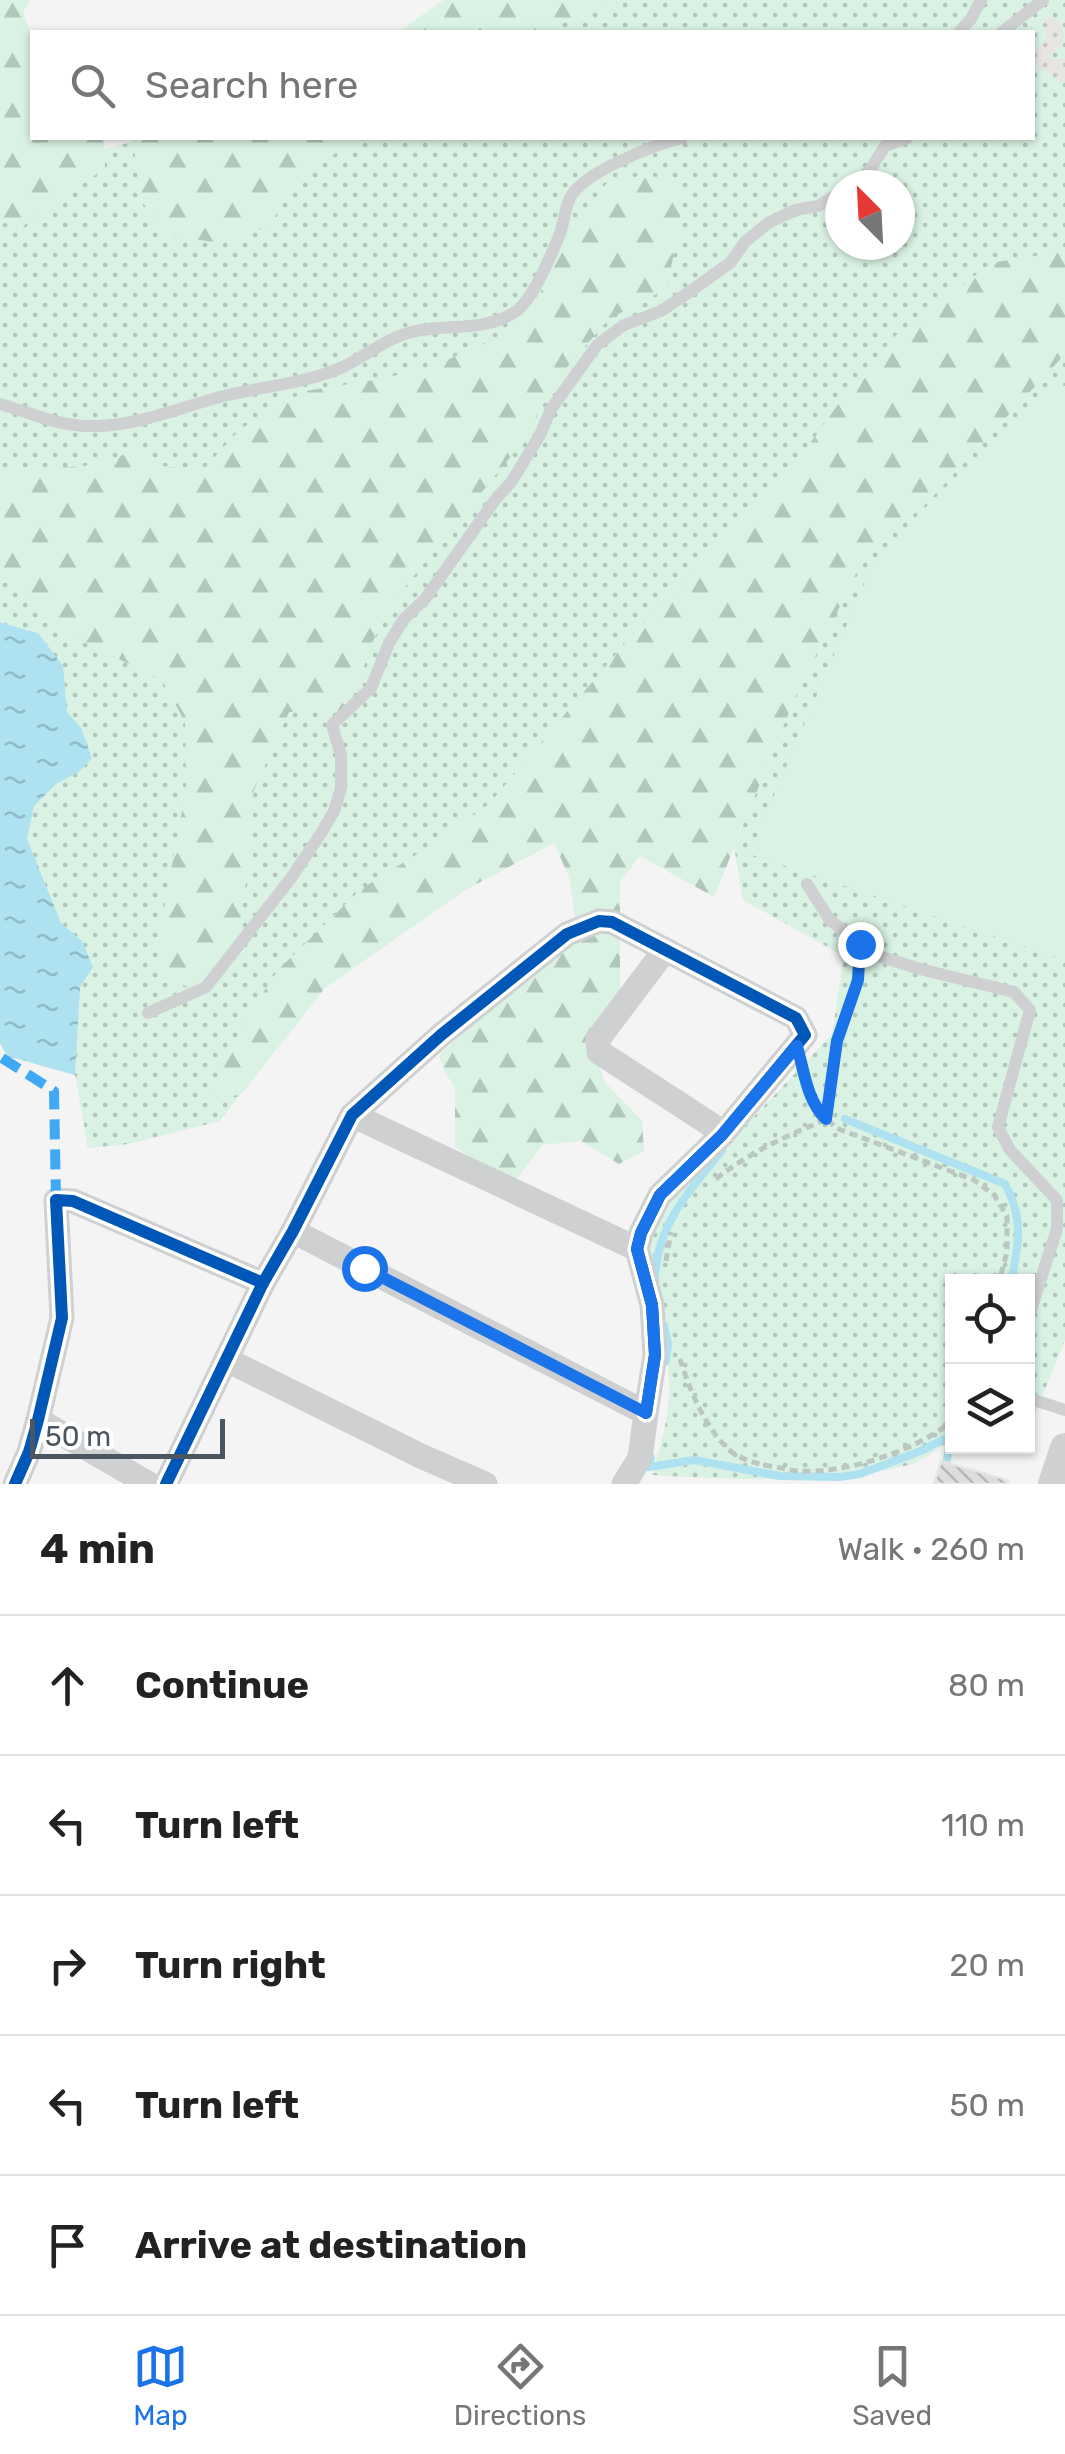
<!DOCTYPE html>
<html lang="en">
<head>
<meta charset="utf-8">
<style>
  :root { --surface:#fff; --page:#f2f2f2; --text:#222; --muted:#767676; --line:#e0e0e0; --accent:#1a73e8 }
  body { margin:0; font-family:Rubik,sans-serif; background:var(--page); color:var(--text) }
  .controls { position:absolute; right:30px; bottom:30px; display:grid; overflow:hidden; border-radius:0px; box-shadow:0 2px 8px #0004 }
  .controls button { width:90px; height:90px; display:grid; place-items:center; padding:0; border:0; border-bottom:2px solid var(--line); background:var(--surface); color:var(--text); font:50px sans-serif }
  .compass { position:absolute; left:825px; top:170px; width:90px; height:90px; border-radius:50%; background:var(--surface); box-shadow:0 2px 8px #0004; rotate:336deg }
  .scale { position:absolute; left:30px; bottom:25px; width:195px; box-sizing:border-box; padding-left:10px; border:5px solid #4a5661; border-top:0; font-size:28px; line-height:35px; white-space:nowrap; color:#4a5661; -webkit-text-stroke:8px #fff; paint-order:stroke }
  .stop { position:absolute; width:30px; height:30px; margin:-22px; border:8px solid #1a73e8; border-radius:50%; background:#fff }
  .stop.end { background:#1a73e8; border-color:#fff; box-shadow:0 2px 10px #0008 }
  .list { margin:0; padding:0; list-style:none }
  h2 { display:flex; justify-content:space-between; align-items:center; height:130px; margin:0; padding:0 40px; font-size:42px }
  h2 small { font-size:32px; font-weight:400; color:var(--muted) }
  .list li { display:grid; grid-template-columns:65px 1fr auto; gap:30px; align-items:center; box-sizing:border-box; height:140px; padding:0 40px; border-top:2px solid var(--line) }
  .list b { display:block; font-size:38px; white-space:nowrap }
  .list em { font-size:32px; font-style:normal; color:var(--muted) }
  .icon { flex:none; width:55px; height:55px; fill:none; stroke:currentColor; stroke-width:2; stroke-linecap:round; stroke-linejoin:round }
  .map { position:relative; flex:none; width:1065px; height:1484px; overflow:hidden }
  .search { position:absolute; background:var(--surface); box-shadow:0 2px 8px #0004; left:30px; right:30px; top:30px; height:110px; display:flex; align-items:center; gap:25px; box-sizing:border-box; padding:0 35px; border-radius:0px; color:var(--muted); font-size:38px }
  .sheet { height:830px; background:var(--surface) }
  nav { display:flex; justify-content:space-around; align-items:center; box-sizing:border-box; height:140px; border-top:2px solid var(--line); background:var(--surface); font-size:28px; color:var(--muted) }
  nav a { display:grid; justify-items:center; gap:5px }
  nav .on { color:var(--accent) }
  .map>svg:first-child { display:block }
  .grass { fill:url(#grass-dots); fill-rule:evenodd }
  .forest { fill:url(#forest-firs) }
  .sand { fill:url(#sand-dots) }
  .garden { fill:#d9f2e3 }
  .water { fill:url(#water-ripples) }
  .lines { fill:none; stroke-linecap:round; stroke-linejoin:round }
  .stream { stroke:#aee2f0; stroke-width:8 }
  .building { fill:url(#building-back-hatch); stroke:#e5e6e7; stroke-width:2.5; filter:url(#shadow) }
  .path { stroke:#bcc7c4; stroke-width:5; stroke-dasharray:8 5; stroke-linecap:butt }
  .service { stroke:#ced0d2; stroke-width:12 }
  .minor { stroke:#ced0d2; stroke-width:25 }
  .tertiary { stroke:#ced0d2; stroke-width:30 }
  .quiet { stroke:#3fa9f5; stroke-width:10; stroke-dasharray:20 10; stroke-linecap:butt }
  .cycleway-casing { stroke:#fff; stroke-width:19 }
  .cycleway { stroke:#0057b8; stroke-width:12 }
  .route { stroke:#1a73e8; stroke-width:12 }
</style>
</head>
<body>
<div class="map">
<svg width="1065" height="1484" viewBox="0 0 1065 1484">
  <defs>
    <pattern id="grass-dots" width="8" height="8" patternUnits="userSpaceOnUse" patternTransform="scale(2.5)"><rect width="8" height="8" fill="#d9f2e3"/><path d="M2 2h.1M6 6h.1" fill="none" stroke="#b2c7bb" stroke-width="1.8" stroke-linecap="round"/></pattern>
    <pattern id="forest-firs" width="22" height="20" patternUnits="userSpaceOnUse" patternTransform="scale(2.5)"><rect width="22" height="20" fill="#d9f2e3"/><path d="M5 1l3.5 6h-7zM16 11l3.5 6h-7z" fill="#b2c7bb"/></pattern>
    <pattern id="sand-dots" width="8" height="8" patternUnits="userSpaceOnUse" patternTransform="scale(2.5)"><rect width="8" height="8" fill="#e7e6e1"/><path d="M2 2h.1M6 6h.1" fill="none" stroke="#c8c7c4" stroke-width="1.8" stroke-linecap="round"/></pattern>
    <pattern id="water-ripples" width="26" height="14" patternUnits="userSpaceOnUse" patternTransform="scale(2.5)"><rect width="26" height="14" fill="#aee2f0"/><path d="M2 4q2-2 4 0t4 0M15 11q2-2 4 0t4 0" fill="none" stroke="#90bac6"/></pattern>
    <pattern id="building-back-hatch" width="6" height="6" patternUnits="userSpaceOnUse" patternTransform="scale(2.5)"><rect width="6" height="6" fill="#ddddde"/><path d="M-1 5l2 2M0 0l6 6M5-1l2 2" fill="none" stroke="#b5b6b7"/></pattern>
    <filter id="shadow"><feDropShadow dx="6" dy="11" stdDeviation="0" flood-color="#0004"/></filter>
  </defs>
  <rect width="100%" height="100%" fill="#f4f4f4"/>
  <path class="grass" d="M478 0H1065V1340L1028 1432V1282H952V1440C940 1447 927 1458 913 1464 839 1484 731 1480 652 1475 657 1457 663 1439 666 1420 677 1365 657 1308 643 1255L673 1199 719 1154 832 1034 844 956 743 900 734 846 853 537 554 843 465 890 324 988 220 1121 129 1144 88 1148 75 1075 7 1056 0 1043V137L95 152 145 138H1032V32H474ZM840 185H900V245H840Z"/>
  <g class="forest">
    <path d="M0 0H30L23 12 32 35V138H104L105 168 22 227 0 222Z"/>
    <path d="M443 0H629L565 21 553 32H399Z"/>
    <path d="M132 138H369L338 151 294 186 269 226 222 243 169 236 142 202Z"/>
    <path d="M647 174 683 187 678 236 666 289 609 319 561 374 516 450 396 598 373 641 348 711 289 712 250 799 249 859 238 942 193 989 163 976 158 940 186 789 185 722 162 680 61 631 15 586 0 567V479L14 471 84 466 137 451 163 466 202 471 240 429 305 391 369 381 426 369 507 334 533 313 557 247 606 184Z"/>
    <path d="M1065 251V354L926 504 865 555 794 700 714 897 640 856 620 882V991L592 1041 604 1081 642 1121 644 1151 619 1164 581 1141 542 1145 517 1179 480 1163 455 1147V1087L445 1073 439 1056 469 1026 578 935 569 877 554 843 465 890 325 988 243 1092 209 1107 218 1074 246 1018 278 970 361 889 433 844 489 804 626 642 782 482 837 406 894 337 991 263Z"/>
  </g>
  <path class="sand" d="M1050 17 1062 22 1064 40 1062 45 1051 55 1052 59H1065V82L1061 83 1051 73 1040 69 1033 56 1034 50 1042 45 1047 37 1044 22Z"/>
  <path class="garden" d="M1055 384 1065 386V960L749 854 874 561Z"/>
  <path class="water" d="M0 622 39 634 63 666 67 712 81 728 92 758 80 771 56 784 34 806 27 839 61 923 82 941 93 967 80 987 75 1075 7 1056 0 1043Z"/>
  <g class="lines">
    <g class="stream">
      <path d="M845 1119 1005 1184C1024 1218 1019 1245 1011 1282"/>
      <path d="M655 1277C657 1225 690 1189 722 1151"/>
      <path d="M664 1325 668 1344 666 1361"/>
      <path d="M651 1458 649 1467 694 1460 780 1476 840 1477 860 1474 923 1450 952 1435"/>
      <path d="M942 1484C947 1467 947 1451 952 1434"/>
    </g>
  </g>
  <path class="building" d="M941 1461 1008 1480 1007 1484H934Z"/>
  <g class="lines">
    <g class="path">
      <path d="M804 1074C811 1097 819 1111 836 1128L974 1180 994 1195 1007 1216V1252L999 1282"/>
      <path d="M716 1179C750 1152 786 1136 827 1119L837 1041 858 980 859 966"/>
      <path d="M666 1261 671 1232"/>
      <path d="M680 1359C690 1391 706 1431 733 1453 743 1460 758 1464 770 1466 780 1467 790 1471 800 1471 845 1474 918 1450 952 1421"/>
    </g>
    <g class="service">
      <path d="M959 32 971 19 981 0"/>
      <path d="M1002 32 1043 0"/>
      <path d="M853 185 870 170 885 146 907 138"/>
      <path d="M0 404C28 412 59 426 88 426 136 428 182 406 228 395 267 386 308 383 345 366 365 356 383 341 405 334 440 322 481 334 515 312 533 300 551 255 560 234 564 222 565 208 570 198 583 172 654 145 682 138"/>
      <path d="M807 884 829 919 872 954 920 969 1014 992 1030 1010 998 1127 1010 1150 1057 1200V1229L1028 1319"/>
      <path d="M148 1013 206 987 291 878 320 835 334 811 341 788V755L332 725 371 688 389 643 404 619 425 599 495 500 512 481 540 435 551 409 597 345 624 325 661 311 685 295 730 263 745 242 768 223 795 210 818 206 840 193"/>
      <path d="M1028 1398 1065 1410"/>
    </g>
    <g class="minor">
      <path d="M665 950 598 1039 599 1052 710 1124 722 1135"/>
      <path d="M352 1115 637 1249"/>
      <path d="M293 1231 646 1413 640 1458 624 1484"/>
      <path d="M227 1360 423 1457 485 1484"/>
      <path d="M38 1420 149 1484"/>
      <path d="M15 1484 29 1452 38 1420 62 1318 56 1200 73 1201 263 1283"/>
      <path d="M166 1484 263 1283 293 1231 352 1115 441 1035 567 934 599 921 612 922 796 1018 805 1035 722 1135 660 1195 641 1233 637 1249 652 1305 655 1355 646 1413"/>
    </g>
    <path class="tertiary" d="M1053 1484 1065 1448"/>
    <path class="quiet" d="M2 1058 54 1091 56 1200"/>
    <g class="cycleway-casing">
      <g id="cycleway">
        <path d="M15 1484 29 1452 38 1420 62 1318 56 1200 73 1201 263 1283"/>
        <path d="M166 1484 263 1283 293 1231 352 1115 441 1035 567 934 599 921 612 922 796 1018 805 1035 722 1135 660 1195 641 1233 637 1249 652 1305 655 1355 646 1413"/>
      </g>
    </g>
    <use href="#cycleway" class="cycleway"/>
  </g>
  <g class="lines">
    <path class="route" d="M364 1268 646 1413 655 1355 652 1305 637 1249 641 1233 660 1195 722 1135 797 1046C804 1071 807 1101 826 1119L837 1041 858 980 860 944"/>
  </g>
</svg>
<div class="controls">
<button><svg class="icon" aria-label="locate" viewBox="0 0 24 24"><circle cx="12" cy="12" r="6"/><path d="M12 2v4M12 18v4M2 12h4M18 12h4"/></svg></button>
<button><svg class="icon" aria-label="layers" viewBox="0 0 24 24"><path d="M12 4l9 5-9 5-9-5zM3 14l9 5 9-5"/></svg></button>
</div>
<svg class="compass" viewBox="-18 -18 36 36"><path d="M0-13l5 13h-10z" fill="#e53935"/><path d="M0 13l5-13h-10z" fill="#767676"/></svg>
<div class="scale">50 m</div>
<div class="stop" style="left:364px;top:1268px"></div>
<div class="stop end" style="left:860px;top:944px"></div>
<div class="search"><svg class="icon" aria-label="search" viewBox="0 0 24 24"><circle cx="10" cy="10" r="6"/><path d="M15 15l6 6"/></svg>Search here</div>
</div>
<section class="sheet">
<h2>4 min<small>Walk · 260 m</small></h2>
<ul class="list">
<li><svg class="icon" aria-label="ahead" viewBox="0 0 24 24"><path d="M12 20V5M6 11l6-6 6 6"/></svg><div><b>Continue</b></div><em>80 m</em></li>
<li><svg class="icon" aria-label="left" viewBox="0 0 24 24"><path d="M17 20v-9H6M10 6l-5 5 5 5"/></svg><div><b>Turn left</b></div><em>110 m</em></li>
<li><svg class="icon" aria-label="right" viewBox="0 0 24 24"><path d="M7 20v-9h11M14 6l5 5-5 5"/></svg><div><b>Turn right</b></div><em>20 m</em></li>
<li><svg class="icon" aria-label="left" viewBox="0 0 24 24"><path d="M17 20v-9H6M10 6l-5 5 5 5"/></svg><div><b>Turn left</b></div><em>50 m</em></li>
<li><svg class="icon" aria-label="arrive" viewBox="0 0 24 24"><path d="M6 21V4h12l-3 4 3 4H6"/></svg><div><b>Arrive at destination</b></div></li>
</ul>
</section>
<nav>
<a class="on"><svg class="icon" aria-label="map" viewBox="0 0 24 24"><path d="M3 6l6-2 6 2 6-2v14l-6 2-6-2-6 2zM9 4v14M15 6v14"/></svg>Map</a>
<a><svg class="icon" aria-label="directions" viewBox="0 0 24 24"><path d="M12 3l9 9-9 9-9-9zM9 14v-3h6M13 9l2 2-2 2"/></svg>Directions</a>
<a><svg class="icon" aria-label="saved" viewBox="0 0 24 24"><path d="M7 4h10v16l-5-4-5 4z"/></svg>Saved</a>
</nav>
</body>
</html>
